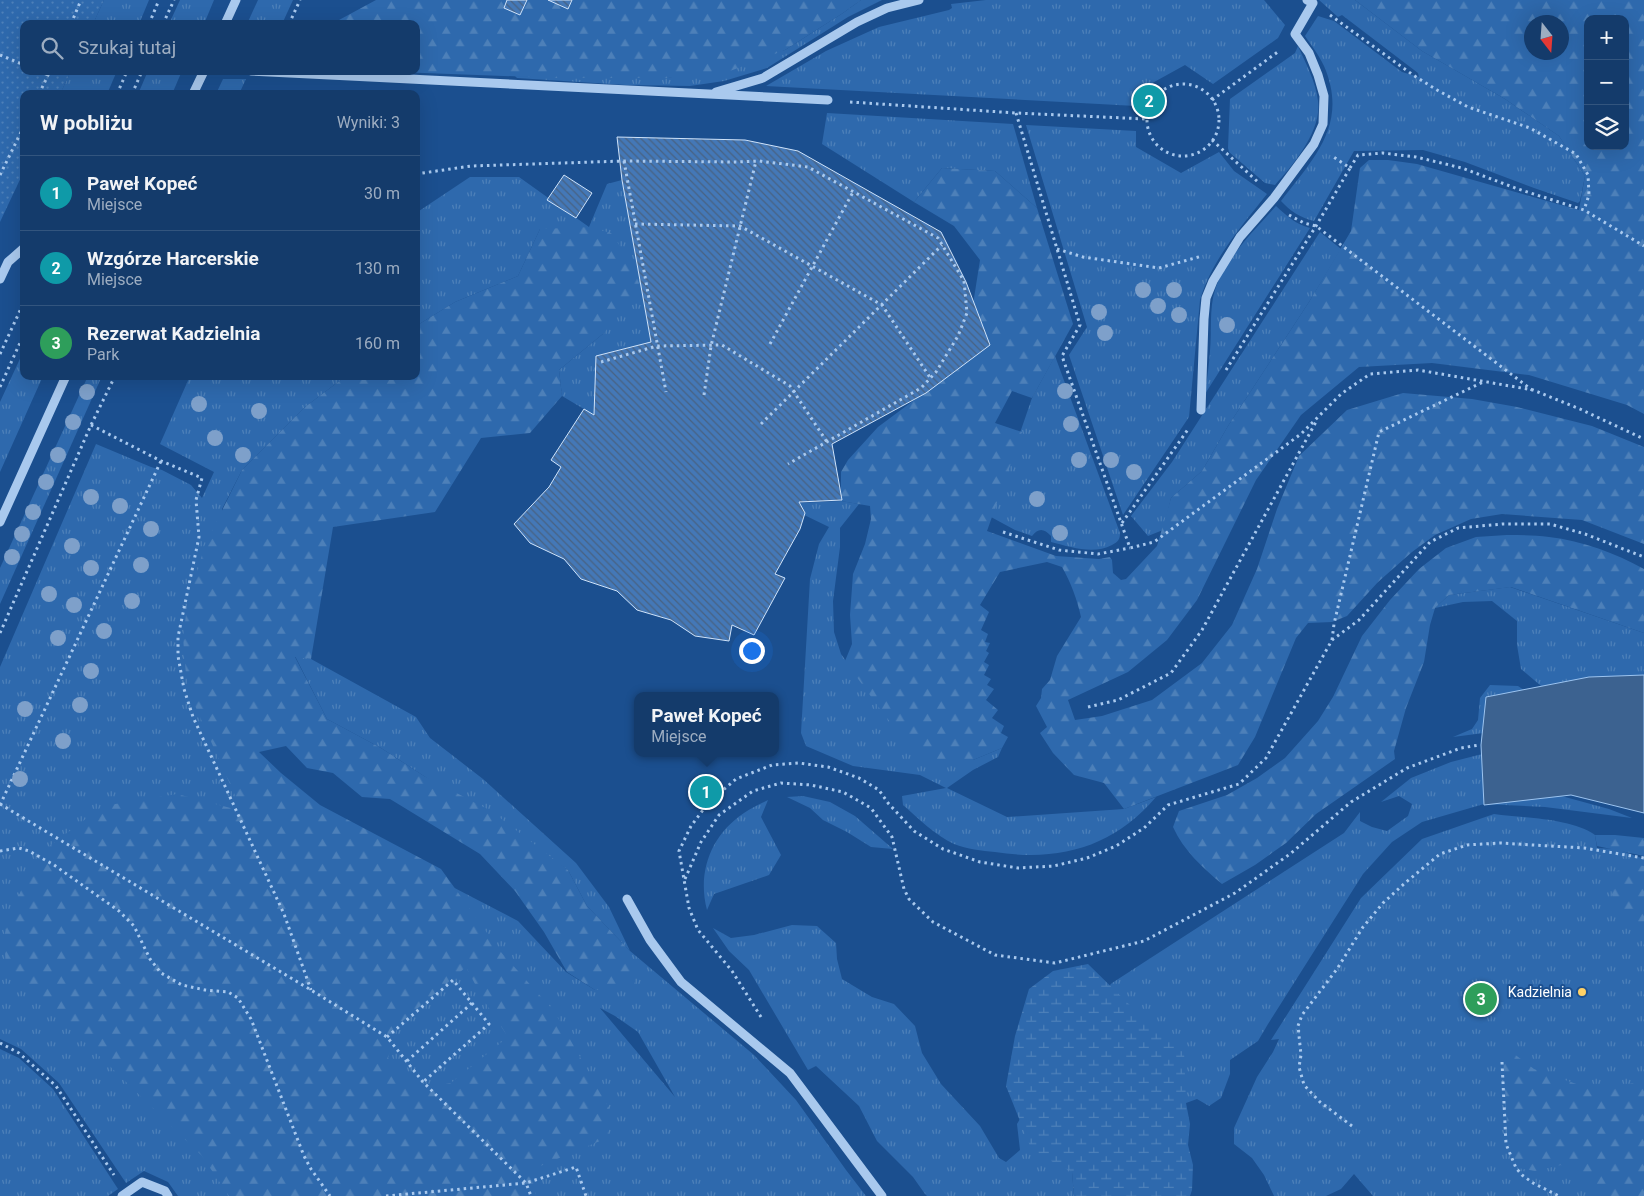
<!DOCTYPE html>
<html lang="pl">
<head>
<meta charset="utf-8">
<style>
  :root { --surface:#143b6b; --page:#1d4271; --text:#f1f3f6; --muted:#9dadc1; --line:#33557e; --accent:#ffd166 }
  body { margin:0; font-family:Roboto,sans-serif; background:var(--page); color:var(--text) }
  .controls { position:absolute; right:15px; top:15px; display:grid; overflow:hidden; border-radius:10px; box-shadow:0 5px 20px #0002 }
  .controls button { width:45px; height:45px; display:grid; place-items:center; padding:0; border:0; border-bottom:1px solid var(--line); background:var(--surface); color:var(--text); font:25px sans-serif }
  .compass { position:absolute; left:1524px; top:15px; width:45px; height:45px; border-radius:50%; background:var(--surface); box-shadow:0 5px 20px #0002; rotate:163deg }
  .you { position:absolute; left:751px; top:650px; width:18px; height:18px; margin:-12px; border:4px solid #fff; border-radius:50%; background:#1a73e8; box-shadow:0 0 0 8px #1a73e833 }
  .badge { display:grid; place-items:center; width:32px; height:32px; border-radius:50%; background:var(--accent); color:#fff; font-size:16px; font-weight:700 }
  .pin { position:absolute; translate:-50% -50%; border:2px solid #fff; box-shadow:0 1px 5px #0006 }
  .popup { position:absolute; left:634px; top:692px; width:145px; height:65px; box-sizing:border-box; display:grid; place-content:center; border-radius:10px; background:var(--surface); filter:drop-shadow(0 1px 4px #0005); font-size:16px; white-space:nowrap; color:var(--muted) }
  .popup b { font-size:19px; color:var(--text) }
  .popup::after { content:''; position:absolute; left:50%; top:100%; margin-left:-10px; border:10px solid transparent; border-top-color:var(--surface) }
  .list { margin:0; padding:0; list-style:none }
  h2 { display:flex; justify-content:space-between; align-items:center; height:65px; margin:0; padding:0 20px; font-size:21px }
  h2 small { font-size:16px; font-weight:400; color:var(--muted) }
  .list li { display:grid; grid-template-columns:32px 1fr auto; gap:15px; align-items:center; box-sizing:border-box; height:75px; padding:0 20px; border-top:1px solid var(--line) }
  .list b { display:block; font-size:19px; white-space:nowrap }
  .list p { margin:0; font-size:16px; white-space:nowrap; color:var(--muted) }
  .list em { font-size:16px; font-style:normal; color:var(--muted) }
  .icon { flex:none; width:28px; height:28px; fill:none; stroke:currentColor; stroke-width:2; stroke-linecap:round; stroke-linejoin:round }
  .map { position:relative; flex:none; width:1644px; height:1196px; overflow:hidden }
  .search { position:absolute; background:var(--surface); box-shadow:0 5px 20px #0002; left:20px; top:20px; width:400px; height:55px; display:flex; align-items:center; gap:12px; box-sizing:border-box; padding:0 18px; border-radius:10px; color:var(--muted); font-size:19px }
  .panel { position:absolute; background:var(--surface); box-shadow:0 5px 20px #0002; left:20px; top:90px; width:400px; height:290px; border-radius:10px }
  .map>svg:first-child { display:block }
  .grass { fill:url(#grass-tufts); fill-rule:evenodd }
  .forest { fill:url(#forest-firs); fill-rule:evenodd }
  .wetland { fill:url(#wetland-marsh) }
  .garden { fill:url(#garden-dots) }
  .water { fill:#3c6290; stroke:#9cc4f0 }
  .building { fill:url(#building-back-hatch); stroke:#cfe3fa }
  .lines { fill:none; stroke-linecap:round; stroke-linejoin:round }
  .path { stroke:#a9c9ee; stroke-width:3; stroke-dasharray:2.5 4; stroke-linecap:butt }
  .minor { stroke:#a9c9ee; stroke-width:9 }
  .tree { fill:#7ea0ca }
  .poi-dot { fill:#ffd166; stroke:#1b4f8f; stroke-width:2 }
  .labels { text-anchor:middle; stroke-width:4; stroke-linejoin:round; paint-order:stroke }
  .poi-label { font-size:14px; fill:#fff; stroke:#1b4f8f; text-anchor:end }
</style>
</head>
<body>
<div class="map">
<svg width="1644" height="1196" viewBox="0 0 1644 1196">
  <defs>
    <pattern id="grass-tufts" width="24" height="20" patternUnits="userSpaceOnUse" patternTransform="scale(1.25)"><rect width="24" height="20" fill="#2e69ad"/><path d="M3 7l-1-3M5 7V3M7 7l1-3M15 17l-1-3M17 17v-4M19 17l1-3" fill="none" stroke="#4d80b9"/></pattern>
    <pattern id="forest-firs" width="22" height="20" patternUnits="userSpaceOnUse" patternTransform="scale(1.25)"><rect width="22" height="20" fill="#2e69ad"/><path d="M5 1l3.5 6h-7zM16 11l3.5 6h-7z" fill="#4d80b9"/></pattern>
    <pattern id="wetland-marsh" width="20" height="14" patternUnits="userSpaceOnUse" patternTransform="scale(1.25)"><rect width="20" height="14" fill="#2e69ad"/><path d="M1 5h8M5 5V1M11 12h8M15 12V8" fill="none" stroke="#4d80b9"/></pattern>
    <pattern id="garden-dots" width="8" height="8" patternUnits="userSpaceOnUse" patternTransform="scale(1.25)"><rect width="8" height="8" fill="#2e69ad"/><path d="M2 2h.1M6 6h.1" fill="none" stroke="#4d80b9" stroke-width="1.8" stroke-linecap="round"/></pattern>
    <pattern id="building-back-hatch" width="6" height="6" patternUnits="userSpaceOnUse" patternTransform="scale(1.25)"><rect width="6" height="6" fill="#4478b7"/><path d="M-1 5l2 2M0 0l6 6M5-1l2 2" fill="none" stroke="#486282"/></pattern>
  </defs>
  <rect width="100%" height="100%" fill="#1b4f8f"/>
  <g class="grass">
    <path d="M104 0H149L139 24H93Z"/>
    <path d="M180 0H214L204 24H169Z"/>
    <path d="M258 0H293L282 24H247Z"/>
    <path d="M861 0H882L848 17 767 68 724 81 690 86 626 85 517 78 515 76 668 78 785 50 843 13Z"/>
    <path d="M986 0H1264L1285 25 1278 38 1213 84 1185 65 1136 92V106L766 86 826 51 879 27 949 10 952 8 951 4Z"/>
    <path d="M1319 0H1355L1422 51 1505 99 1559 136 1585 176 1580 201 1578 203 1534 188 1465 162 1423 150 1354 151 1314 221C1301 218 1290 211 1281 201 1314 158 1349 124 1324 66 1319 55 1311 45 1305 36L1318 16 1334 21 1402 72 1419 77 1418 73 1342 15 1338 17Z"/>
    <path d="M1298 46C1306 64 1316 82 1318 101 1322 131 1293 165 1275 185L1265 183 1229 152 1228 148 1230 99 1295 53Z"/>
    <path d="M71 71H117L107 94H60Z"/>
    <path d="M148 71H182L172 94H138Z"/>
    <path d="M223 79H246L239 94H216Z"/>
    <path d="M827 113 1013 124 1037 208 995 171 942 168 914 202 822 144Z"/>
    <path d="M1026 125 1136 131V147L1181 173 1219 152 1234 171 1267 194C1241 227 1212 259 1200 300L1189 417 1123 515 1069 355 1087 327Z"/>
    <path d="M470 177H519L589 227 607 184 622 180 651 342 596 356 594 415 562 396 559 370 604 333 540 229 518 276 455 302 416 326V213Z"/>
    <path d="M1276 206C1287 216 1295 224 1310 228L1205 394C1207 380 1209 365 1210 351 1212 331 1209 309 1215 290 1225 258 1255 230 1276 206Z"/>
    <path d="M1320 232 1341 249 1309 302 1228 426 1202 471 1171 498 1163 530 1148 536 1131 516 1172 462Z"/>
    <path d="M24 350V376H43L0 472V402Z"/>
    <path d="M1055 356 1120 533C1120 539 1118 542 1112 545 1093 555 1071 547 1051 542V536C1044 528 1038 528 1032 536L1015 530 991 517 1032 398Z"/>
    <path d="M88 376H102L0 604V568Z"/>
    <path d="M190 376H346L305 407 242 470 222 509V725L312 814 518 921 566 972 595 990 630 951 587 906 568 870 381 748 327 719 295 656 311 659 416 717 430 738 483 779 576 863 609 907 630 951 754 1055 796 1100 846 1170 866 1196H178L168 1182 144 1171 126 1183 59 1083 21 1049 0 1039V667L96 444 151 467 162 470 191 485 202 498 214 472 160 444ZM600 1008 615 1016 638 1032 675 1097Z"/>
    <path d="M841 501 859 504 840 528V547L833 601 834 632 841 654 859 679 973 760 1002 748 998 757 973 770 947 788 1007 817 1124 809 1156 797C1114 847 1059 862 995 852 982 851 967 849 954 844 936 836 918 818 903 805L902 796 946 788 920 775 853 766 806 746 801 733 810 579 819 544 829 527 796 511 797 503Z"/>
    <path d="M1510 587 1644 633V735L1547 691 1521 669 1517 645V621L1492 601 1463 602 1435 608 1449 595Z"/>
    <path d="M1490 685 1518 686 1543 703 1522 728 1453 737 1472 729 1478 720 1480 698Z"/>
    <path d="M1490 752 1602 793 1554 794 1609 809 1632 818 1545 807 1484 804 1422 822 1392 842 1363 874 1268 1024 1258 1041 1230 1060V1074L1221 1098 1209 1106 1197 1099 1186 1103 1072 1172 1074 1196H927L925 1194 913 1177 877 1141 859 1106 816 1066 808 1070 749 970 729 951 713 928 731 938 754 935 792 925 817 926 836 943 837 959 842 979 872 997 894 1004 915 1026 922 1053 941 1084 980 1126 999 1158 1006 1162 1020 1150 1017 1124 1084 1011 1112 983 1344 833 1360 812V821L1372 827 1387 831 1408 816 1412 804 1399 796 1381 802 1411 778 1451 762Z"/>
    <path d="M803 796 830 802 855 816 893 849 871 847 847 832 823 820 810 808 787 797Z"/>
    <path d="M768 800 761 817 781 855 769 875 714 894 707 910C697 872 711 835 744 813 751 808 760 804 768 800Z"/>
    <path d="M1494 814C1523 818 1571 818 1595 835L1597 848 1617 849 1644 859V1196H1373L1354 1174 1341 1189 1326 1196H1274L1264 1175 1252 1158 1234 1144V1128L1257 1077 1273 1052 1279 1039 1271 1040 1361 898 1422 839Z"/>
    <path d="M0 1049 19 1058 53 1089 118 1189 108 1196H0Z"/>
  </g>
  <g class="forest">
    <path d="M376 0H861L843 13 785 50 730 71 668 78H559L372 71H416V24H338L339 20Z"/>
    <path d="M1355 0H1644V414L1627 405 1529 375 1432 363 1359 367 1301 415 1256 480 1197 600 1167 640 1128 672 1068 700 1075 720 1102 716 1152 700 1202 663 1232 625 1257 569 1277 509 1299 456 1347 410 1403 393 1472 399 1517 407 1592 426 1644 447V544L1582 520 1502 514 1471 519 1435 535 1412 552 1378 582 1347 616 1332 622 1308 623 1296 638 1255 737 1238 765 1124 809 1104 783 1074 775 1053 753 1040 733 1047 727 1036 706 1041 698 1042 689 1050 680 1057 656 1081 617C1077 599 1071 583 1062 567L1047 562 1000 572 980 605 989 612 981 630 988 634 985 642 990 643 986 651 989 653 984 662 989 665 984 675 991 679 987 685 994 689 986 700 998 710 992 718 1004 726 1001 733 1008 737 1002 748 973 760 929 761 908 741 886 717 845 661 852 644 850 615 853 574 865 544 871 519 870 506 841 501V472L848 460 878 427 921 395 972 311 980 260 954 226 914 202 942 168 995 171 1037 208 1073 324 1032 398 1012 391 995 423 1022 432 987 531 1056 556 1099 559 1110 557 1112 560 1113 573 1121 580 1126 579 1157 546 1171 498 1202 471 1228 426 1309 302 1351 231 1360 168 1369 160H1388L1417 164 1579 210 1585 176 1559 136 1505 99 1422 51ZM1588 19H1625V146H1588ZM1532 22H1562V52H1532Z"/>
    <path d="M589 227 611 233 633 265 640 288 604 333 559 370 562 396 530 433 481 438 435 512 333 527 311 659 295 657 327 719 381 748 424 776 491 811 568 870 587 906 630 951 636 987 595 990 567 972 544 932 515 891 480 854 390 799 362 797 333 773 307 768 286 746 259 752 281 773 320 805 441 869 500 951 554 1011 609 1108 607 1138 538 1167 535 1196H229L202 1156 6 965 4 936 17 898 47 848 103 806 177 794 242 811 192 699 186 675 183 637 186 615 204 547 242 470 305 407 346 376H416V326L455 302 518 276 540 229ZM466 967 483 999 508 1037 451 1083 413 1090 388 1058 398 1025Z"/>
    <path d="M1507 535C1521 535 1535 535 1549 537 1583 541 1615 553 1644 569V633L1511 587 1449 595 1435 608 1430 625 1424 662 1406 708 1394 751 1395 759 1316 814 1286 843 1255 865 1222 884C1202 867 1184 851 1173 827L1179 811 1227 795 1257 778 1285 758 1318 721 1333 697 1362 636 1390 600 1419 569 1446 548 1476 537Z"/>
    <path d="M1595 835H1615L1644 838V856L1597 846Z"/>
    <path d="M1635 865 1644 866V934L1614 907 1610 881 1617 871Z"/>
    <path d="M1509 1050 1534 1069 1582 1086 1609 1088 1644 1081V1196H1599L1583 1181 1561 1165 1535 1171 1518 1168 1511 1153 1508 1141 1504 1069 1500 1053Z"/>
  </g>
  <path class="wetland" d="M1088 964 1140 1015 1184 1051 1186 1103 1190 1124 1188 1145 1193 1165 1192 1190 1190 1196H1074L1072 1172 1032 1151 1006 1086 1015 1036 1029 989 1053 971Z"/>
  <path class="garden" d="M0 0H104L93 24H24V71H71L60 94H24V171L0 222Z"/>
  <path class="water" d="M1644 675V813L1571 795 1484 805 1481 745 1486 697 1589 677Z"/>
  <g class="building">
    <path d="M507 0H527L520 15 504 8Z"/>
    <path d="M548 0H572L568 9Z"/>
    <path d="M617 137 745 140 798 151 941 232 966 282 990 345 926 393 832 444 842 500 799 502 805 513 800 529 775 574 785 578 754 635 732 625 729 641 695 636 671 620 637 610 617 591 581 579 564 559 530 543 514 524 549 487 561 467 551 460 584 409 594 415 596 356 651 342 622 180Z"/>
    <path d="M564 175 592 193 576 218 547 200Z"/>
  </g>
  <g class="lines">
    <g class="path">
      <path d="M1330 15 1413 75 1437 90 1468 107 1530 128 1576 154 1588 175 1589 195 1584 210"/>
      <path d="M71 24 81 0"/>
      <path d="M149 24 159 0"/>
      <path d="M163 24 174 0"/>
      <path d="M289 24 300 0"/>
      <path d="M0 55 24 65"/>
      <path d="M39 71 48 75"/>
      <circle cx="1183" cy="120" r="36"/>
      <path d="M39 94 50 71"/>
      <path d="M117 94 127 71"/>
      <path d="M132 94 142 71"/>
      <path d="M1212 100 1279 51"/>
      <path d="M850 102 1016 113 1146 119"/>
      <path d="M1016 113 1080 325 1062 356 1130 548 1154 542 1301 434 1341 394 1370 374 1418 370 1533 390 1580 409 1644 439"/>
      <path d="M1212 140 1259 183"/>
      <path d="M624 161 666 392"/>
      <path d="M1350 168 1358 155 1383 153 1416 157 1462 168 1518 189 1584 210 1644 246"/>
      <path d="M416 174 471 166 624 161 737 162 759 161 808 167 938 238 964 281 967 313 958 336 936 372 921 388 788 464"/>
      <path d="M0 175 24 126"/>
      <path d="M1289 215 1304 223 1316 226 1532 390"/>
      <path d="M635 224 740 226 882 305 931 379"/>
      <path d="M1057 249 1083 257 1159 268 1202 256"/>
      <path d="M770 344 853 192"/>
      <path d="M0 354 24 302"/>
      <path d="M601 362 657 346 722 345 790 386 827 442"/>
      <path d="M1226 370 1316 226 1350 168 1332 156"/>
      <path d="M0 387 24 334"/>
      <path d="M704 395 711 346 756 161"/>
      <path d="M761 424 942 245"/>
      <path d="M91 425 161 461 202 478 196 500 199 537 178 637V656L184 689 193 717 284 914 311 990"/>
      <path d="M1122 523 1189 428"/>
      <path d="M1003 532 1059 550 1098 554 1130 548"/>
      <path d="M0 633 91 425 115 376"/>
      <path d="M1332 640 1334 624 1379 432 1483 382"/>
      <path d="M1088 707 1118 700 1171 673 1202 630 1317 420"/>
      <path d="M0 804 311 990 387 1037 423 1082 526 1183 531 1196"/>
      <path d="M0 805 161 461"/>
      <path d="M0 851 19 848 29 851 54 865 119 911 134 926 150 959 161 973 182 985 205 990 228 992 238 998 251 1019 304 1156 311 1169 330 1196"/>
      <path d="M685 879 701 842 719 815 753 791 781 783 811 785 843 792 871 808 892 837 904 889 909 899 933 922 995 955 1055 963 1144 941 1235 893 1290 854 1351 802 1407 768 1461 748 1479 745"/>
      <path d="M761 1017 732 971 698 930 689 908 679 851 691 826 709 802 736 779 772 765 799 763 828 767 859 778 879 790 888 803 914 831 943 849 980 862 1018 868 1054 866 1087 858 1116 846 1144 828 1168 805 1239 784 1266 758 1332 640 1359 620 1430 542 1458 528 1503 524H1550L1585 534 1644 557"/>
      <path d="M387 1037 453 980 489 1024 423 1082"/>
      <path d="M0 1043 19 1053 56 1086 114 1175"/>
      <path d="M407 1061 472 1003"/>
      <path d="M1502 1062 1506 1144 1516 1168 1522 1175 1533 1183 1559 1196"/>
      <path d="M1352 1126 1320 1102 1304 1085 1299 1067 1301 1055 1298 1026 1302 1015 1337 969 1363 927 1383 903 1405 883 1440 854 1467 845 1500 843 1584 848 1644 858"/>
      <path d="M386 1196 526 1183 576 1167 586 1196"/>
    </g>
    <g class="minor">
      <path d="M225 24 236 0"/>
      <path d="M251 71 828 100"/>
      <path d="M716 92 763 78 857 22 887 8 919 0"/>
      <path d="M193 94 204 71"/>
      <path d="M0 279 8 262 24 248"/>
      <path d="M1201 410 1204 319 1206 298 1213 281 1240 237 1274 198 1314 144 1323 124 1324 96 1318 75 1309 53 1295 34 1313 3 1307 0"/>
      <path d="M0 522 66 376"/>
      <path d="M627 899 650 940 681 982 790 1073 882 1196"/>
      <path d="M122 1196 142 1182 165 1191 168 1196"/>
    </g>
  </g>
  <g class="tree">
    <circle cx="1143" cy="290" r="8"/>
    <circle cx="1174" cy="290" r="8"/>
    <circle cx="1158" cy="306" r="8"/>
    <circle cx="1099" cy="312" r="8"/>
    <circle cx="1179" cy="315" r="8"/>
    <circle cx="1227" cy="325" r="8"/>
    <circle cx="1105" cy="333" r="8"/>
    <circle cx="1065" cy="391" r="8"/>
    <circle cx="87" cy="392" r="8"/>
    <circle cx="199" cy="404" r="8"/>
    <circle cx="259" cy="411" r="8"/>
    <circle cx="73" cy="422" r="8"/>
    <circle cx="1071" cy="424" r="8"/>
    <circle cx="215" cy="438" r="8"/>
    <circle cx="58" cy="455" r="8"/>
    <circle cx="243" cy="455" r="8"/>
    <circle cx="1079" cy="460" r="8"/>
    <circle cx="1111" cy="460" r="8"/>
    <circle cx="1134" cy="472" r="8"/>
    <circle cx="46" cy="482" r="8"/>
    <circle cx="91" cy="497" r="8"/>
    <circle cx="1037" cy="499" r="8"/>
    <circle cx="120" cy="506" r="8"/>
    <circle cx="33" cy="512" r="8"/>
    <circle cx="151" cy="529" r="8"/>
    <circle cx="1060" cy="533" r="8"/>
    <circle cx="22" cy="534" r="8"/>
    <circle cx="72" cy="546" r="8"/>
    <circle cx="12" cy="557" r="8"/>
    <circle cx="141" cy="565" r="8"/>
    <circle cx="91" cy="568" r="8"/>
    <circle cx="49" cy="594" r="8"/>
    <circle cx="132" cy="601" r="8"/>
    <circle cx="74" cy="605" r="8"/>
    <circle cx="104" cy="631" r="8"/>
    <circle cx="58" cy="638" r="8"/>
    <circle cx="91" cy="671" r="8"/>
    <circle cx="80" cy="705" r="8"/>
    <circle cx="25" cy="709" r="8"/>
    <circle cx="63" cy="741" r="8"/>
    <circle cx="20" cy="779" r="8"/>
  </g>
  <circle class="poi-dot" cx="1582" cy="992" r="5"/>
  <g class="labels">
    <g class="poi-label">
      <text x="1572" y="997">Kadzielnia</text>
    </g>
  </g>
</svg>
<div class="controls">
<button>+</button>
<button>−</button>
<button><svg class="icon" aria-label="layers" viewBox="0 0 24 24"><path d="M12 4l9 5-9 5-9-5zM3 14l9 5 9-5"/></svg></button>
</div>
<svg class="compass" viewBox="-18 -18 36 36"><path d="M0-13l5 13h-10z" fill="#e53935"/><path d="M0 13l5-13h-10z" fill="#9dadc1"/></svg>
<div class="you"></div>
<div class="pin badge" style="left:706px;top:792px;background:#0f9aa8">1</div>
<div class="popup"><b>Paweł Kopeć</b>Miejsce</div>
<div class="pin badge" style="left:1149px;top:101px;background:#0f9aa8">2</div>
<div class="pin badge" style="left:1481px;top:999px;background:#2e9e5b">3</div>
<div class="search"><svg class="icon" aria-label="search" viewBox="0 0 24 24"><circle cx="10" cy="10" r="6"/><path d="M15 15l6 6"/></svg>Szukaj tutaj</div>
<section class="panel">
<h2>W pobliżu<small>Wyniki: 3</small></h2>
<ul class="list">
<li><span class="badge" style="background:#0f9aa8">1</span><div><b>Paweł Kopeć</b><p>Miejsce</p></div><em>30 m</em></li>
<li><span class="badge" style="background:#0f9aa8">2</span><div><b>Wzgórze Harcerskie</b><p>Miejsce</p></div><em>130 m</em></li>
<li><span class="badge" style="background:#2e9e5b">3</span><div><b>Rezerwat Kadzielnia</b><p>Park</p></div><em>160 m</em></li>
</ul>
</section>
</div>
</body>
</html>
